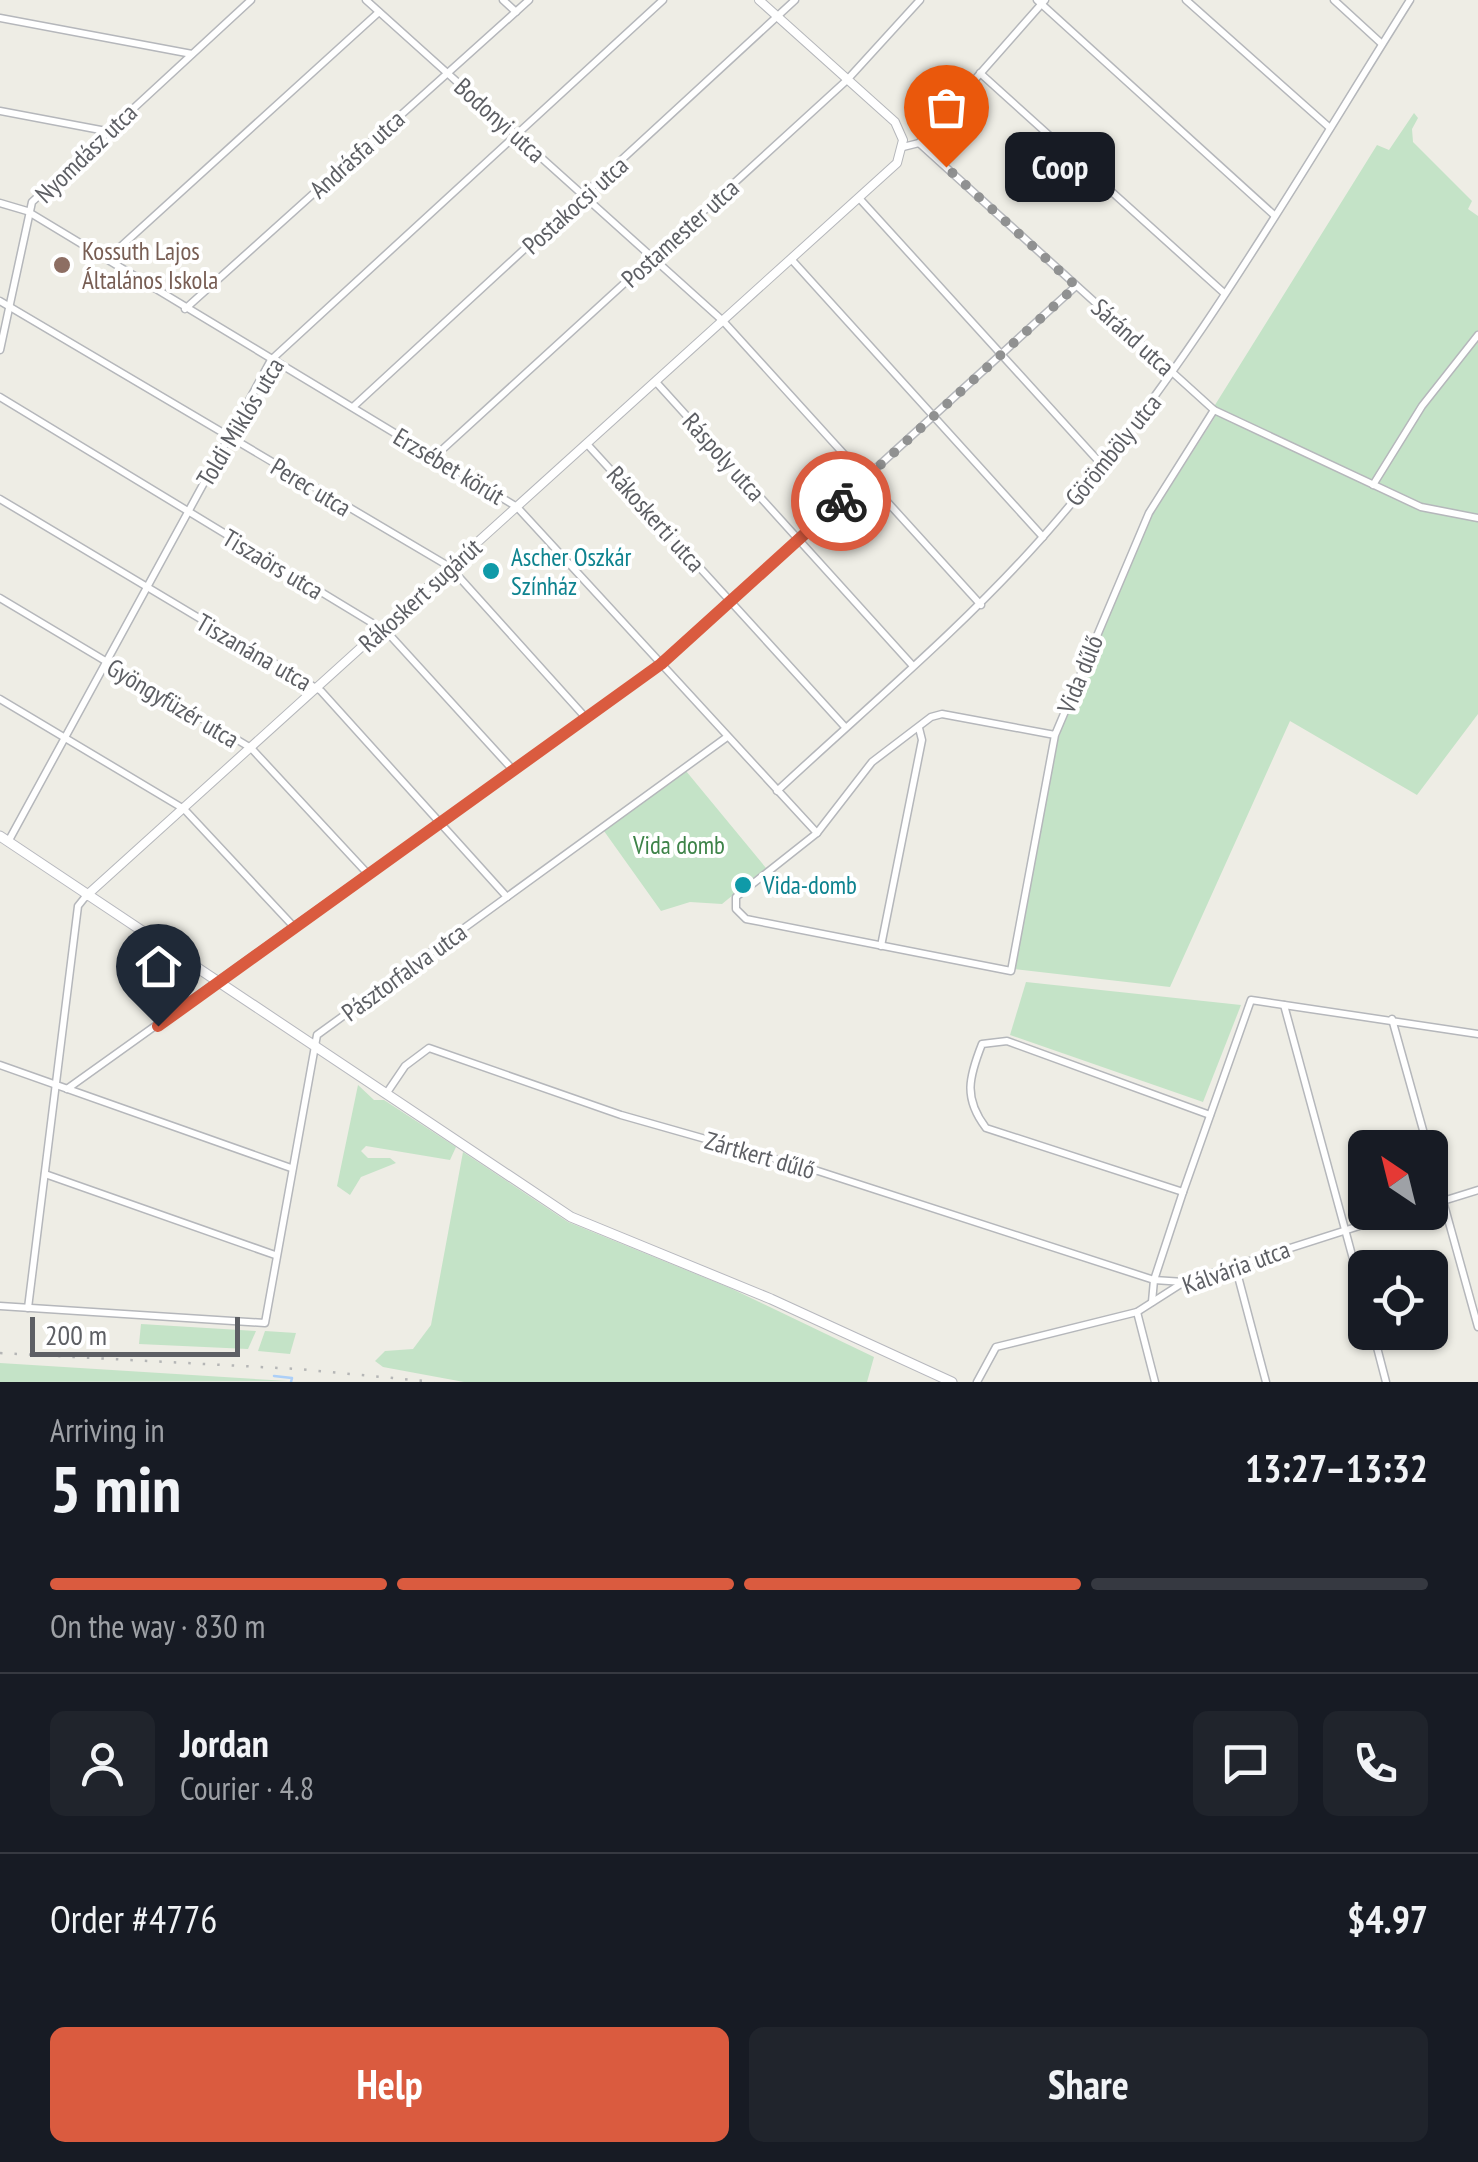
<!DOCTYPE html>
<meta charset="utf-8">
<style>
body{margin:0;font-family:"PT Sans Narrow",sans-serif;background:#20242c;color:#f1f3f6;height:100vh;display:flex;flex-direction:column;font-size:38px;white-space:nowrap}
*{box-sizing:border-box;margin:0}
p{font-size:32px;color:#9ea1a6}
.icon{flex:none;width:55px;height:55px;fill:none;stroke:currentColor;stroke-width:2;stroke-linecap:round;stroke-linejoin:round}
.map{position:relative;height:1382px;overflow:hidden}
.details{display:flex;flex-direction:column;background:#171b24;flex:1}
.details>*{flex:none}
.needle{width:65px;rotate:325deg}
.tools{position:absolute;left:1348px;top:1130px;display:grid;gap:20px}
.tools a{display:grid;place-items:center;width:100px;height:100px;border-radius:15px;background:#171b24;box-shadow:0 2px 8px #0004;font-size:50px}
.scale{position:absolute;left:30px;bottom:25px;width:210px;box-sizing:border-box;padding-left:10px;border:5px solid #5d5f64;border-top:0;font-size:28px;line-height:35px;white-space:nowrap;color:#5d5f64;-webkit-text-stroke:8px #fff;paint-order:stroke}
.pin{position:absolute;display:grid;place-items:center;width:85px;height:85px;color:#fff;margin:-102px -42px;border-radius:50% 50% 50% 0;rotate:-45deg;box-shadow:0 0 10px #0007}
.pin .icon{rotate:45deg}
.courier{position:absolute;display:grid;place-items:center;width:100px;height:100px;margin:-50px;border:8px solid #da5b3f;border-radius:50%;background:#fff;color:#222;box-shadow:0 2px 12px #0007}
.bubble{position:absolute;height:70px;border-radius:15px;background:#171b24;box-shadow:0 2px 8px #0004;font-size:32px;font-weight:600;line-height:70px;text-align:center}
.overview em{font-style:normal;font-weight:600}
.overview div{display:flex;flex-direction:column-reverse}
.overview{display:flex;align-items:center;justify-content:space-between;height:170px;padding:0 50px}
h1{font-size:65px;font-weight:600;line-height:75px}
.bar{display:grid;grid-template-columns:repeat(4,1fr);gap:15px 10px;align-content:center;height:120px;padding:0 50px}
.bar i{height:12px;border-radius:8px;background:#363941}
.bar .selected{background:#da5b3f}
.bar p{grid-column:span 4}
.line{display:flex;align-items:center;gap:25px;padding:0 50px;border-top:2px solid #363941}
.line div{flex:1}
.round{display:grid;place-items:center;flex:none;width:105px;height:105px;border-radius:15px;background:#20242c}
.action{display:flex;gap:20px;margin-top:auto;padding:20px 50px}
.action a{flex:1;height:115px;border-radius:15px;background:#da5b3f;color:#fff;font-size:40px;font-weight:600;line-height:115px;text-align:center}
.action a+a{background:#20242c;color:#f1f3f6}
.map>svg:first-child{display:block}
.green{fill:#c4e3c7}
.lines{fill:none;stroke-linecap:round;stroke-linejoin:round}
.stream{stroke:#accff8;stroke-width:2.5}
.minor-casing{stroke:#b5b7bb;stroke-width:9}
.tertiary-casing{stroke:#b5b7bb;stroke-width:10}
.secondary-casing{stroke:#b7b8be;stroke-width:11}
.minor{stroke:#fff;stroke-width:6}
.tertiary{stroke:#fff;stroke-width:8}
.secondary{stroke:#fff;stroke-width:9}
.rail{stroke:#b5b6b6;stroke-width:2.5;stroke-dasharray:2.5 12;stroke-linecap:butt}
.done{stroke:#909191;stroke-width:10;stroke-dasharray:0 18}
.route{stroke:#da5b3f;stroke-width:12}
.education-dot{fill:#8d6e63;stroke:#fff;stroke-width:4}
.culture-dot{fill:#0f9aa8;stroke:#fff;stroke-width:4}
.labels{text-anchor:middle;stroke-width:8;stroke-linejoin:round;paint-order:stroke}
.street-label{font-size:25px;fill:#5d5f64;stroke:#fff}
.education-label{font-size:25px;fill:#785e54;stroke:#fff;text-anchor:start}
.culture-label{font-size:25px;fill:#0d838f;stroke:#fff;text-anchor:start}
.park-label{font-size:25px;fill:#3d8348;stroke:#fff}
</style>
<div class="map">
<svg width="1478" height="1382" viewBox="0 0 1478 1382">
<rect width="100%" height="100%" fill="#eeede5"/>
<g class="green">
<polygon points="1414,113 1418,118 1412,129 1413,142 1472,201 1468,209 1478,216 1478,714 1417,795 1290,721 1170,987 1014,969 1057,742 1106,610 1153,514 1215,417 1210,413 1377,145 1389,150"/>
<polygon points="686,771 766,868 722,904 690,902 661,911 604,831"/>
<polygon points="1026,982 1241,1005 1203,1102 1010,1035"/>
<polygon points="358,1085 374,1100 384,1100 456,1147 450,1160 366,1146 361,1151 368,1158 390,1158 396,1163 361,1177 350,1195 337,1186"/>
<polygon points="463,1152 568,1222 730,1288 874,1357 867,1382 464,1382 383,1367 375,1361 385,1351 413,1349 431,1325"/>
<polygon points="141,1324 256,1331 248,1349 139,1344"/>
<polygon points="265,1331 296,1333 290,1354 258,1351"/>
<polygon points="0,1363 288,1381 0,1382"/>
</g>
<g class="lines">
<polyline class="stream" points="274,1376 292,1378 291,1382"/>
<g class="minor-casing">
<g id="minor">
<polyline points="366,0 723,321 981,605"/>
<polyline points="503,0 516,12"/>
<polyline points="1037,0 1274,215"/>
<polyline points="1186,0 1330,128"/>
<polyline points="1334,0 1382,44"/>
<polyline points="0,18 192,54"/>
<polyline points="980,73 1224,293"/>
<polyline points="0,111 106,131"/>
<polyline points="919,143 1214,410 1421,507 1478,518"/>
<polyline points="903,147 919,143 1045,0"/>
<polyline points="859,198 1102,465"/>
<polyline points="0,203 27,211 517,507 817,833"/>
<polyline points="107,259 379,12"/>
<polyline points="791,259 1043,537"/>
<polyline points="0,301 450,567 586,718"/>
<polyline points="185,309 529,0"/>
<polyline points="0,350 32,202 251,0"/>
<polyline points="656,382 913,666"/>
<polyline points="0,397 387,632 513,770"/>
<polyline points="353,407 795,0"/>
<polyline points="587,444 845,727"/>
<polyline points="433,458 847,80 920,0"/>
<polyline points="1373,485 1422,406 1478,335"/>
<polyline points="0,499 321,691 507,897"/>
<polyline points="0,598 251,748 367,873"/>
<polyline points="0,699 184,809 295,928"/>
<polyline points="1055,735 942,714 931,717 872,762 817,833 736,897 736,909 746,919 1011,971 1055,735 1149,513 1214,410"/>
<path d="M777 791C866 708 960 630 1041 539 1186 375 1294 184 1410 0"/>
<polyline points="8,842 271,360 663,0"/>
<polyline points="881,946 922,740 919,728"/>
<polyline points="1284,1005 1365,1303"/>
<polyline points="1392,1019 1428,1148"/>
<polyline points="0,1065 291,1168"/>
<polyline points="67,1089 661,664 1076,286"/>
<polyline points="386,1094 405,1066 429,1048 621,1115 818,1171 1154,1280 1184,1282"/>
<polyline points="1430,1154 1478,1327"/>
<polyline points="45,1174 275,1255"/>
<path d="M1183 1192 986 1128C963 1098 969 1077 982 1044L1007 1041 1210 1115"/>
<polyline points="1430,1205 1478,1190"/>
<polyline points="1235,1265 1266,1382"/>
<polyline points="1152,1302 1154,1280 1183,1192 1251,1000 1478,1034"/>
<polyline points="0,1306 265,1323 317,1035 727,737"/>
<polyline points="28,1308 78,906 86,896"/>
<polyline points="1137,1312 1155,1382"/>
<polyline points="1373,1332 1386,1382"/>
<polyline points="977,1382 996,1347 1137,1312 1184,1282 1403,1212"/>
</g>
</g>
<g class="tertiary-casing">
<polyline id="tertiary" points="86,896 897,163 903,140 895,122 759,0"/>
</g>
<g class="secondary-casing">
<polyline id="secondary" points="0,836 571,1217 771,1299 952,1382"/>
</g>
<use href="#minor" class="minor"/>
<use href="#tertiary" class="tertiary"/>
<use href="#secondary" class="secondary"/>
<polyline class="rail" points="0,1353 298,1369 434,1382"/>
</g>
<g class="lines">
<polyline class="done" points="841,501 1076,286 946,167"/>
<polyline class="route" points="158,1026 661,664 841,501"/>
</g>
<circle class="education-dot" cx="62" cy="265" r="10"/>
<g class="culture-dot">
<circle cx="491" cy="571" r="10"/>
<circle cx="743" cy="885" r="10"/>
</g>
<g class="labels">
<g class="street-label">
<text transform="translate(500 120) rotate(42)" y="9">Bodonyi utca</text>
<text transform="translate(86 153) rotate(-44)" y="9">Nyomdász utca</text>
<text transform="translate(357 154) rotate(-42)" y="9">Andrásfa utca</text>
<text transform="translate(575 205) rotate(-42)" y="9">Postakocsi utca</text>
<text transform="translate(680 233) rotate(-42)" y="9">Postamester utca</text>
<text transform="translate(1133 337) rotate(42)" y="9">Sáránd utca</text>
<text transform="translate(240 422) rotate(-59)" y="9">Toldi Miklós utca</text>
<text transform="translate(1113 450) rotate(-51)" y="9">Görömböly utca</text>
<text transform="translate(724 457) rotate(48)" y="9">Ráspoly utca</text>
<text transform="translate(449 466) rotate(31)" y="9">Erzsébet körút</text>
<text transform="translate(311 487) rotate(31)" y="9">Perec utca</text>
<text transform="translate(656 519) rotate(48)" y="9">Rákoskerti utca</text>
<text transform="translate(273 564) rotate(31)" y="9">Tiszaörs utca</text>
<text transform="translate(420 595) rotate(-42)" y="9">Rákoskert sugárút</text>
<text transform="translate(254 652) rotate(30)" y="9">Tiszanána utca</text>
<text transform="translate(1080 674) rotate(-68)" y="9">Vida dűlő</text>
<text transform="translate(173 703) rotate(31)" y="9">Gyöngyfüzér utca</text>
<text transform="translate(404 972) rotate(-36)" y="9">Pásztorfalva utca</text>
<text transform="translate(760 1155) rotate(16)" y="9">Zártkert dűlő</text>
<text transform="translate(1236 1267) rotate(-20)" y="9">Kálvária utca</text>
</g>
<g class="education-label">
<text x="82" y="260">Kossuth Lajos<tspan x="82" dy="29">Általános Iskola</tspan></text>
</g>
<g class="culture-label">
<text x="511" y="566">Ascher Oszkár<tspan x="511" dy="29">Színház</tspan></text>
<text x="763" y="894">Vida-domb</text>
</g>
<g class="park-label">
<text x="679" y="854">Vida domb</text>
</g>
</g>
</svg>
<div class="tools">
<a><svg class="needle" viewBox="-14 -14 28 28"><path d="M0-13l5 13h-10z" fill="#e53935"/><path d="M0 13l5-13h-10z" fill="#9ea1a6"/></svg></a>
<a><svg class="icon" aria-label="locate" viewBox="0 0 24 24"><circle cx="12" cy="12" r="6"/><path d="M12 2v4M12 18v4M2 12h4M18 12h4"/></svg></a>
</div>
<div class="scale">200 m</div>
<div class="pin" style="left:946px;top:167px;background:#ea580c"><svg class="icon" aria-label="bag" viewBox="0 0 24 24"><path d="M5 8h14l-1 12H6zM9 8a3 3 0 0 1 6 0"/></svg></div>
<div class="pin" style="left:158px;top:1026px;background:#1f2937"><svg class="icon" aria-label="home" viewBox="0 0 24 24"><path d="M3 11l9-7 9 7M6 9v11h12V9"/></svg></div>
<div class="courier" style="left:841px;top:501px"><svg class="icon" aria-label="bike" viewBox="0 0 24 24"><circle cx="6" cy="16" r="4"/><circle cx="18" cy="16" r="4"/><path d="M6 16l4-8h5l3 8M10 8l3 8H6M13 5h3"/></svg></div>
<div class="bubble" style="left:1005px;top:132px;width:110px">Coop</div>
</div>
<section class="details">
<div class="overview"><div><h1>5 min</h1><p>Arriving in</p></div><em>13:27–13:32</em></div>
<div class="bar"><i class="selected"></i><i class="selected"></i><i class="selected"></i><i></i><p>On the way · 830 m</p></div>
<div class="line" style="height:180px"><a class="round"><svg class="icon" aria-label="person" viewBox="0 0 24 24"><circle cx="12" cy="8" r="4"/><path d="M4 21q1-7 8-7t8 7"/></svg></a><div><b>Jordan</b><p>Courier · 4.8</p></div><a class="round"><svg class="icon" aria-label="chat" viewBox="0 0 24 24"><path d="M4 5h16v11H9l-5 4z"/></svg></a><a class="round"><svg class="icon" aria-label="phone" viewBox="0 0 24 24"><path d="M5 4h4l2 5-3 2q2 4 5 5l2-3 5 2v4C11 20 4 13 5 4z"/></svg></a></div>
<div class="line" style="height:130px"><div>Order #4776</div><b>$4.97</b></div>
<div class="action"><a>Help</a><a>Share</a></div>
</section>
